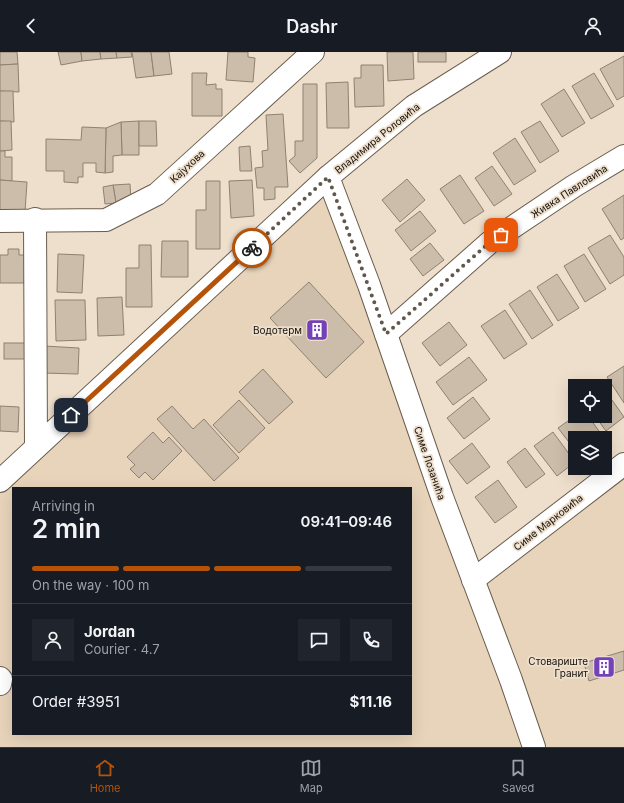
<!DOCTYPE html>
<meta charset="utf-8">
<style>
body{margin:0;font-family:Inter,sans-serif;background:#20242c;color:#f1f3f6;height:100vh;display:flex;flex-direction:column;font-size:15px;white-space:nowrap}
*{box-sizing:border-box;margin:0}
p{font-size:13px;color:#9ea1a6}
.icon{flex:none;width:22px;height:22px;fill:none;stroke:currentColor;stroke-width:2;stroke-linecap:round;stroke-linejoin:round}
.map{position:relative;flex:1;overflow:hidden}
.panel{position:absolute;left:12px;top:435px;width:400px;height:248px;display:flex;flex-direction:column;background:#171b24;border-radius:0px;box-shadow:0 4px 16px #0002}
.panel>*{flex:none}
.controls{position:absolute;left:568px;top:327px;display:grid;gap:8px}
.controls a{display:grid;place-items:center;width:44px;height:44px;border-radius:0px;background:#171b24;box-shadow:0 4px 16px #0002;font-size:20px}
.pin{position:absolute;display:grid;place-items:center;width:34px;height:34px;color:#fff;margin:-17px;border-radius:8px;box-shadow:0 2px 6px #0006}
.courier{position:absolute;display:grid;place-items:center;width:40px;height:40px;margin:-20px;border:3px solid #b45309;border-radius:50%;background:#fff;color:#222;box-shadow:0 1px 5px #0007}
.overview em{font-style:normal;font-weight:600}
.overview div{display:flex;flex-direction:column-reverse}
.overview{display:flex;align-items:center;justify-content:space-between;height:68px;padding:0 20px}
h1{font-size:26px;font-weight:600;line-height:30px}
.bar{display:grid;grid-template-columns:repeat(4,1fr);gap:6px 4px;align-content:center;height:48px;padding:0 20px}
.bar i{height:5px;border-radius:3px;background:#363941}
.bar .active{background:#b45309}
.bar p{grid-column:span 4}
.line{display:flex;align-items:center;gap:10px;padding:0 20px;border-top:1px solid #363941}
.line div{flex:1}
.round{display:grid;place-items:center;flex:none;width:42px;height:42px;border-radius:0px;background:#20242c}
header{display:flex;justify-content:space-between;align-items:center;height:52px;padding:0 20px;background:#171b24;font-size:18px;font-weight:600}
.tab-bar{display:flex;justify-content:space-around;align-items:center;height:56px;border-top:1px solid #363941;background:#171b24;font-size:11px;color:#9ea1a6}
.tab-bar a{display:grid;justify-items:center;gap:2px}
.tab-bar .active{color:#b45309}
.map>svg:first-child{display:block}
.built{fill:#e8d4bb;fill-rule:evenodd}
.building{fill:#cbbdaa;stroke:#8f8170}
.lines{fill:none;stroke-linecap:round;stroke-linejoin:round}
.minor-casing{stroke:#6a5d4d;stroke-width:24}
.minor{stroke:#fff;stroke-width:22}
.done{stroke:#60584d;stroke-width:4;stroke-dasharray:0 7.2}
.route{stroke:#b45309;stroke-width:5}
.labels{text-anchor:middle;stroke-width:3.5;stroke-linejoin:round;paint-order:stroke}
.street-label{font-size:10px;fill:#140f09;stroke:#eedfcc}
.poi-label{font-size:10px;fill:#140f09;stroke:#eedfcc;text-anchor:end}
</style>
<header><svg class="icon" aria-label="back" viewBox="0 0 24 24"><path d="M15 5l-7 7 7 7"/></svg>Dashr<svg class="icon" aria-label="person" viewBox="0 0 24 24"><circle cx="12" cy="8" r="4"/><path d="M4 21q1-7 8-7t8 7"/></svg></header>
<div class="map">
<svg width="624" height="695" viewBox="0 0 624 695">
<rect width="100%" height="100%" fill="#eedfcc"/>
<path class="built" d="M328 125 472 528 624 412V695H0V429ZM13 436H411V682H13Z"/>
<g class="building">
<polygon points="0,0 17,0 18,12 0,13"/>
<polygon points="58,0 81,0 82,9 61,13"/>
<polygon points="81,0 100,0 101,7 82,9"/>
<polygon points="100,0 116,0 117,6 101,7"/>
<polygon points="116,0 131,0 132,5 117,6"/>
<polygon points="132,0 151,0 154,24 136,26"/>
<polygon points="151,0 169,0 172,22 154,24"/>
<polygon points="228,0 248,0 248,5 255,6 253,30 226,28"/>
<polygon points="387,0 413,0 414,27 388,29"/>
<rect x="418" y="0" width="28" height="10"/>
<polygon points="624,4 624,44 617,48 600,17"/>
<polygon points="18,12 19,40 0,39 0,13"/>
<polygon points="361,13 383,13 384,54 355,55 354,26 361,26"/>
<polygon points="192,21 207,21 206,33 216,32 216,37 222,37 222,64 192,64"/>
<polygon points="594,21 614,54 591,67 572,34"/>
<polygon points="348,30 349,76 327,76 326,31"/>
<polygon points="303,32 317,32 317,106 300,121 289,109 295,104 295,89 303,89"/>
<polygon points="564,37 585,71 562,85 541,52"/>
<polygon points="0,39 13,39 14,70 0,69"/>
<polygon points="283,62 288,135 275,135 275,147 264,148 264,136 257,136 255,116 263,115 262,99 268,98 266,63"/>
<polygon points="0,69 11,69 12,98 0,99"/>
<polygon points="139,69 139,103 122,103 121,70"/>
<polygon points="139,69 156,69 157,94 139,94"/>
<polygon points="540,69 559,99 540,111 521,80"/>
<polygon points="121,70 122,103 113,104 113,120 105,121 106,76"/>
<polygon points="82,75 106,76 105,121 96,120 96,111 83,111 83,125 78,125 78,131 64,130 64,119 46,119 46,87 81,88"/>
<polygon points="515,86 536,119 514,133 493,101"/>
<polygon points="250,94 252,119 240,119 239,95"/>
<polygon points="0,99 5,99 5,105 12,105 12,129 0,128"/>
<polygon points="492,114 512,142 494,154 475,126"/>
<polygon points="460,123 484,159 464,172 440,137"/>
<polygon points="407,127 425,148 400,170 382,148"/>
<polygon points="0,128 27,130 25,160 0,158"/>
<polygon points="252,128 254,164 231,166 229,129"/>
<polygon points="206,129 220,129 220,197 196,197 196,158 206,158"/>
<polygon points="130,132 131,148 116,151 113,133"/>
<polygon points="113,133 116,151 105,152 103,135"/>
<polygon points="624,143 624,186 621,188 602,157"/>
<polygon points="420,159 436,179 411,199 395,178"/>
<polygon points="610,183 624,205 624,223 610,232 588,196"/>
<polygon points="162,189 188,189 188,225 161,225"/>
<polygon points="430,191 444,208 423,224 410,207"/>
<polygon points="139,193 151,193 152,255 126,255 126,216 139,216"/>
<polygon points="8,197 19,197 19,203 27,203 27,231 0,231 0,203 8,203"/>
<polygon points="58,202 84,203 82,241 57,240"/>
<polygon points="584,202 606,237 585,250 564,214"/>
<polygon points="557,222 579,256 558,269 537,235"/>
<polygon points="309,230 364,290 326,326 270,266"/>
<polygon points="530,238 553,273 532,287 509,252"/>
<polygon points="122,245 124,283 98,284 97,246"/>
<polygon points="55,248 85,248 86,288 56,289"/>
<polygon points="505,258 527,292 504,307 481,274"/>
<polygon points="449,270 467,293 440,314 422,291"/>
<rect x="4" y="291" width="24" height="16"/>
<polygon points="44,294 79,296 78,322 43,321"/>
<polygon points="469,305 487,328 453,353 436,330"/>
<polygon points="624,314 624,351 607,325"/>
<polygon points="263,317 293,350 269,372 239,340"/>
<polygon points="607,341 624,365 606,379 595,364 605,364 605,343"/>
<polygon points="473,345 490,367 464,387 447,366"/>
<polygon points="239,348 265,376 239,401 213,373"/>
<polygon points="0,354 19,355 18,380 0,379"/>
<polygon points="172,354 193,377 204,367 239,406 214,429 157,367"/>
<polygon points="575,364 588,364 604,386 575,386 575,398 558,376"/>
<polygon points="153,380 163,391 169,385 182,399 153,428 145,420 139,426 130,417 135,413 127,405"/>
<polygon points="553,380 575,410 557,424 534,394"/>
<polygon points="472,391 490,415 467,432 449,409"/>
<polygon points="525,396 545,422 526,436 507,410"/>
<polygon points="498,428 517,455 495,471 475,445"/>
<polygon points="624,599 624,618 589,629 584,611"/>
</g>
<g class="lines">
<g class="minor-casing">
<g id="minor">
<polyline points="328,125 369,233 442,445 511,628 534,695"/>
<polyline points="35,167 36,395"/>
<polyline points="0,169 106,168 157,142 313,0"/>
<polyline points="386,282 489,191 574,134 624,104"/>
<polyline points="0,429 328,125 414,54 500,0"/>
<polyline points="473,528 624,412"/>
<polyline points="0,626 1,627 0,632"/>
</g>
</g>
<use href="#minor" class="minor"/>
</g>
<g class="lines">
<polyline class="done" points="252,196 328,125 386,282 489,191 501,183"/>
<polyline class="route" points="71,363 252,196"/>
</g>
<defs>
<g id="building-square" transform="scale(1.15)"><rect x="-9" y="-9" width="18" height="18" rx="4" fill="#7541b8" stroke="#eedfcc"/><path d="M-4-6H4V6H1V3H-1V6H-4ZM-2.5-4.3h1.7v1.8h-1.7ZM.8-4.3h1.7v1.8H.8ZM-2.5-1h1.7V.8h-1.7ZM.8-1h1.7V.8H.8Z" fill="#fff"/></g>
</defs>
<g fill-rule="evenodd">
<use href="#building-square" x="317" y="278"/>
<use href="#building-square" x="604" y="615"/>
</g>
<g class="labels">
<g class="street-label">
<text transform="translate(377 86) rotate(-39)" y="4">Владимира Роловића</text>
<text transform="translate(187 114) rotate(-43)" y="4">Кајухова</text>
<text transform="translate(569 139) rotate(-33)" y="4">Живка Павловића</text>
<text transform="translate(430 411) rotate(71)" y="4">Симе Лозанића</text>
<text transform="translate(548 470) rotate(-38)" y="4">Симе Марковића</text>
</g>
<g class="poi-label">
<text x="302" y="282">Водотерм</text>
<text x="588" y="613">Стовариште<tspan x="588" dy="12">Гранит</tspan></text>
</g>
</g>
</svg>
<div class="controls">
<a><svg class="icon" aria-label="locate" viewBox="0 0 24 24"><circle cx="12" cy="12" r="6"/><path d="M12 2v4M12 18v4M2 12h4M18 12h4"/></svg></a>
<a><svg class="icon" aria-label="layers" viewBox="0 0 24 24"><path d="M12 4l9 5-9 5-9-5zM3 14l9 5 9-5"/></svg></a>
</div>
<div class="pin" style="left:501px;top:183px;background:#ea580c"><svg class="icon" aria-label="bag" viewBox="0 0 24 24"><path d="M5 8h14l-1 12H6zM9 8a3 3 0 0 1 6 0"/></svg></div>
<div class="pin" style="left:71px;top:363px;background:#1f2937"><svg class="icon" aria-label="home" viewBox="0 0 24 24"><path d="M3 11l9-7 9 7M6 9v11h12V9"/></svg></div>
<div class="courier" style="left:252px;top:196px"><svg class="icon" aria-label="bike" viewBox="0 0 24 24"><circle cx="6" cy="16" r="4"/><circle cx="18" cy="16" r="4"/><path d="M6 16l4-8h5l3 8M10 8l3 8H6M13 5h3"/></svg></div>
<section class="panel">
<div class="overview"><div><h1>2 min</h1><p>Arriving in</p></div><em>09:41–09:46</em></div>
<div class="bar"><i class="active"></i><i class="active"></i><i class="active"></i><i></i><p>On the way · 100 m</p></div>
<div class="line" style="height:72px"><a class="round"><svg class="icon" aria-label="person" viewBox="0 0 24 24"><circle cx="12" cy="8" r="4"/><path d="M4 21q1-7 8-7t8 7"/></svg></a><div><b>Jordan</b><p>Courier · 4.7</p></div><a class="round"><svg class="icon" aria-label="chat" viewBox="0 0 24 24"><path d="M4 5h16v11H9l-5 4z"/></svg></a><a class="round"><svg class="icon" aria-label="phone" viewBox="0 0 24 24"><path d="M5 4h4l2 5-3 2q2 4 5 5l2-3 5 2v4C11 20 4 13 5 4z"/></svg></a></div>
<div class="line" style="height:52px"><div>Order #3951</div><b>$11.16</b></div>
</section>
</div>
<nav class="tab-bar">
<a class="active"><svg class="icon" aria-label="home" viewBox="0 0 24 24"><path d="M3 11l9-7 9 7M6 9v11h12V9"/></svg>Home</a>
<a><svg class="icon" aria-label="map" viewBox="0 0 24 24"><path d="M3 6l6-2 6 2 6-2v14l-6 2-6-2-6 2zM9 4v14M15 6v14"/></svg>Map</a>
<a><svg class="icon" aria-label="saved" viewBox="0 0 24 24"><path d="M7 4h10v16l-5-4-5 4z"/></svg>Saved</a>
</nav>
